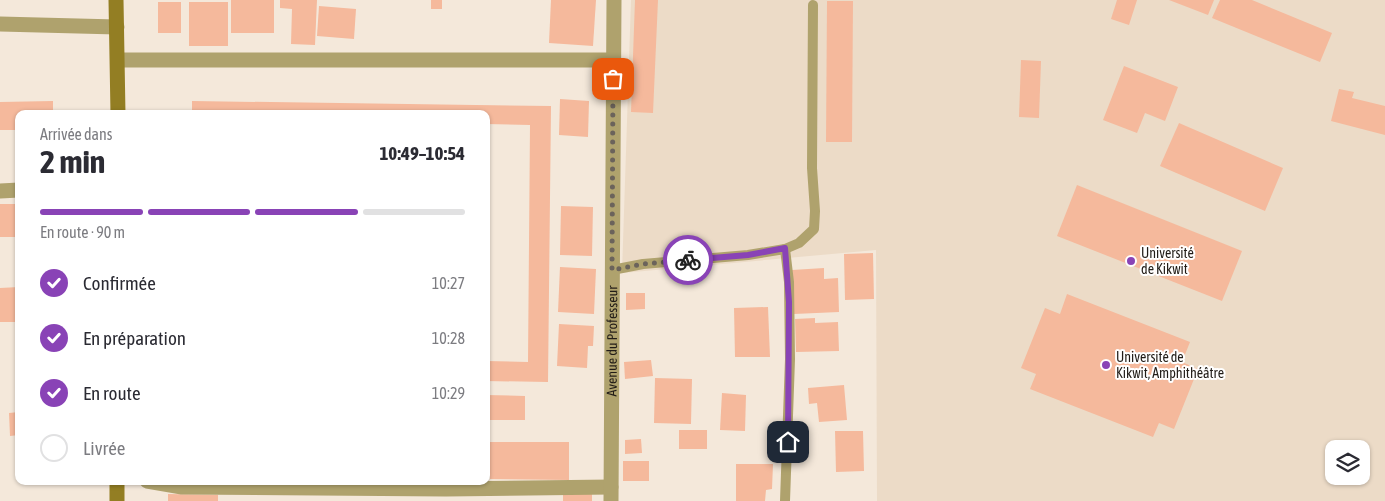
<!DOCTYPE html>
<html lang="fr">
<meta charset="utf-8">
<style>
body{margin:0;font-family:"Asap Condensed",sans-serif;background:#f7f7f7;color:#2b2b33;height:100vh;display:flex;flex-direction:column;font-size:19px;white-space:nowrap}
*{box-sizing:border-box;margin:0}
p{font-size:16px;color:#7c7c81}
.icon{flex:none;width:28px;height:28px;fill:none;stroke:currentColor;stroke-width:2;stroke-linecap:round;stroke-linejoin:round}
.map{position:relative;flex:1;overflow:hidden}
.drawer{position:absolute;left:15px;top:110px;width:475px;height:375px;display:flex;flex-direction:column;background:#fff;border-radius:10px;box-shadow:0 1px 4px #0004}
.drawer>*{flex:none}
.tools{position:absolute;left:1325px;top:440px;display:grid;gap:10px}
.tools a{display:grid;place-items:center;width:45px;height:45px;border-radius:10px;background:#fff;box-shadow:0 1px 4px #0004;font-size:25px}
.pin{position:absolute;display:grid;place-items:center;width:42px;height:42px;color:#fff;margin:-21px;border-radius:10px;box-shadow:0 2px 8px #0006}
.courier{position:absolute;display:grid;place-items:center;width:50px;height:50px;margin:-25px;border:4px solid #8943b6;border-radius:50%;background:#fff;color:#222;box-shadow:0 1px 6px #0007}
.head em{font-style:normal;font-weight:700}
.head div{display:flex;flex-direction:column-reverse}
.head{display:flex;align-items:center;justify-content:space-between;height:85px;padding:0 25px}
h1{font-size:32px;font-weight:700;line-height:38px}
.bar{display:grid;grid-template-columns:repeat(4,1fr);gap:8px 5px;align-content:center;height:60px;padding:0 25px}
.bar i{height:6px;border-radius:4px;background:#e1e1e2}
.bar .selected{background:#8943b6}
.bar p{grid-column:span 4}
ol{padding:0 25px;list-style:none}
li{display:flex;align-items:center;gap:15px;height:55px}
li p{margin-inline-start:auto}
li .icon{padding:5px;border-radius:50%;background:#8943b6;color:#fff;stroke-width:4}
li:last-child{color:#7c7c81}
li i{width:28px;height:28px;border:2px solid #e1e1e2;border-radius:50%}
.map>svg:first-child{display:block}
.built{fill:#ecdbc7;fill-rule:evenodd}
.building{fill:#f5b99c}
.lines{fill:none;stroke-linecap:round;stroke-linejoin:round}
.lane{stroke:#afa26d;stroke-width:10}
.street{stroke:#afa26d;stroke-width:15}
.secondary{stroke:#937e23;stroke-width:15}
.done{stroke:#6b635b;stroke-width:5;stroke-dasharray:0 9}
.route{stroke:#8943b6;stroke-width:6}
.poi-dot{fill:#8943b6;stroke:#fff;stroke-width:2}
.labels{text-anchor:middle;stroke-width:4;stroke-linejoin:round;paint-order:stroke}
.poi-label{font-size:14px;fill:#211c17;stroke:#fff;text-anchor:start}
.street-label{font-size:14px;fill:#211c17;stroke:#fff}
</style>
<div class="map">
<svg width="1385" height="501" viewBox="0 0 1385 501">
<rect width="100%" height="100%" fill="#f4e8da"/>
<path class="built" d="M631 0H1385V501H877L876 250 622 273ZM1334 449H1361V476H1334Z"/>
<g class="building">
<rect x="231" y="0" width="43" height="33"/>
<polygon points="280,0 317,0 315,45 291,44 292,9 280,8"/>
<rect x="431" y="0" width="11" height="9"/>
<polygon points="551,0 596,0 593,46 549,43"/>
<polygon points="635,0 658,0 653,113 631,112"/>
<polygon points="1117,0 1137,0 1129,25 1111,19"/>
<polygon points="1169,0 1214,0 1208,15"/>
<polygon points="1220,0 1252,0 1332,33 1320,62 1212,18"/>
<polygon points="827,1 853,1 852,142 826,142"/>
<rect x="158" y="2" width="23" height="31"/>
<rect x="189" y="2" width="39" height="44"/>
<polygon points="319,6 356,9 354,39 317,36"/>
<polygon points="1021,60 1041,61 1039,118 1019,117"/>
<polygon points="1124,66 1178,87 1165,121 1145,113 1137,133 1103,120"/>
<polygon points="1339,89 1354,92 1352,98 1385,106 1385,135 1331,121"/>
<polygon points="560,99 589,101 588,137 559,135"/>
<polygon points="53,101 53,114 19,114 19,130 0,130 0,102"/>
<polygon points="192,101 551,106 548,382 486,381 486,361 528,362 530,125 486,124 486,114 192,114"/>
<polygon points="1179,123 1283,168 1265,211 1160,166"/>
<polygon points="1077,185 1242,251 1222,301 1057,236"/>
<rect x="0" y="204" width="19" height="33"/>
<polygon points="561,206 593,207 592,256 560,255"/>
<polygon points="873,253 874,299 845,300 844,254"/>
<polygon points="560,267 596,269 594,314 558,312"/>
<polygon points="824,268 824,279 838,278 839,312 794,314 792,270"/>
<polygon points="19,287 19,322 0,322 0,288"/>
<polygon points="626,293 645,293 645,309 626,310"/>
<polygon points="1067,294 1190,342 1182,362 1198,369 1174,429 1159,423 1153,437 1030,389 1036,374 1021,368 1045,308 1060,314"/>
<polygon points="768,307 770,357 735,357 734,308"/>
<polygon points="815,318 815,323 838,322 839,351 796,352 795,319"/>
<polygon points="559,324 594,326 593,346 588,346 587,368 557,366"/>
<polygon points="651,360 653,376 625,379 624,362"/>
<polygon points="655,378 692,379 691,424 654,423"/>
<polygon points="844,385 847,420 819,422 817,403 809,404 808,388"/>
<polygon points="722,393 746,395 745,431 720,430"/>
<polygon points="486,395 525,396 525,420 486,420"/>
<polygon points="19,412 19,435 10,436 9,413"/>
<rect x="679" y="430" width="28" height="19"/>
<polygon points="835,431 863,431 864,471 836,472"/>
<polygon points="641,439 642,453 625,454 625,440"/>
<polygon points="490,442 569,442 569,480 490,479"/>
<rect x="623" y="461" width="26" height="20"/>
<polygon points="736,464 773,464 772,489 766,490 765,501 736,501"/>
<polygon points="563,493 592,494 592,501 563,501"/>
<polygon points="168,494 218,495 218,501 168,501"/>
</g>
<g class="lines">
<g class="lane">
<polyline points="612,270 643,264 748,255 785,249 799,243 814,229 815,211 812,168 813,5"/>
<polyline points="785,501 790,359 789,282 785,249"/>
</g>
<g class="street">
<polyline points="0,24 117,27"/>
<polyline points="118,60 613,60"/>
<polyline points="0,191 19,190"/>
<polyline points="147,481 182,487 446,489 611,487"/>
<path id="s1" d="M611 501 614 0"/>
</g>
<g class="secondary">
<polyline points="116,0 118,114"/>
<polyline points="117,501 117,481"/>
</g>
</g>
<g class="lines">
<polyline class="done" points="613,79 612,270 643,264 688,260"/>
<polyline class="route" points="688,260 748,255 785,248 789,302 788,442"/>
</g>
<g class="poi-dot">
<circle cx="1131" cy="261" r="5"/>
<circle cx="1106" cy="365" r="5"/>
</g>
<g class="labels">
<g class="poi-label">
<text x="1141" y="258">Université<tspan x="1141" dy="16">de Kikwit</tspan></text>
<text x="1116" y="362">Université de<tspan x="1116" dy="16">Kikwit, Amphithéâtre</tspan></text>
</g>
<g class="street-label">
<text dy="5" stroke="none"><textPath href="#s1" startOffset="160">Avenue du Professeur</textPath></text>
</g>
</g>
</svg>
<div class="tools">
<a><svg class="icon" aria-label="layers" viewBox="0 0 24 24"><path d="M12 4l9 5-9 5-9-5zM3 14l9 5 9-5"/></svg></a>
</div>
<div class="pin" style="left:613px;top:79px;background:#ea580c"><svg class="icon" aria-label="bag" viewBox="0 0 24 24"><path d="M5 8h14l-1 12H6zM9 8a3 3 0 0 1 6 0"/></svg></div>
<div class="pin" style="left:788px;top:442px;background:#1f2937"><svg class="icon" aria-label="home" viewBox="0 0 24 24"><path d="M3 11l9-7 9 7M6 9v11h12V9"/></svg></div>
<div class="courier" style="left:688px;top:260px"><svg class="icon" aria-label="bike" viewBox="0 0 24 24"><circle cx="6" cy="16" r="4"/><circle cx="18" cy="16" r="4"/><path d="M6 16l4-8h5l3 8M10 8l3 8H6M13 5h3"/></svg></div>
<section class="drawer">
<div class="head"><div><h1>2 min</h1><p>Arrivée dans</p></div><em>10:49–10:54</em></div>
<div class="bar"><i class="selected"></i><i class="selected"></i><i class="selected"></i><i></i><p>En route · 90 m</p></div>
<ol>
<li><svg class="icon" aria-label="check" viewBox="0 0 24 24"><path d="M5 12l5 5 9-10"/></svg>Confirmée<p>10:27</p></li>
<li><svg class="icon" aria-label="check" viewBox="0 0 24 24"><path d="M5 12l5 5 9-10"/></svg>En préparation<p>10:28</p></li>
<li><svg class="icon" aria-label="check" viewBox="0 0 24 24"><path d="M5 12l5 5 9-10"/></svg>En route<p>10:29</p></li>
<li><i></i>Livrée</li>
</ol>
</section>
</div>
